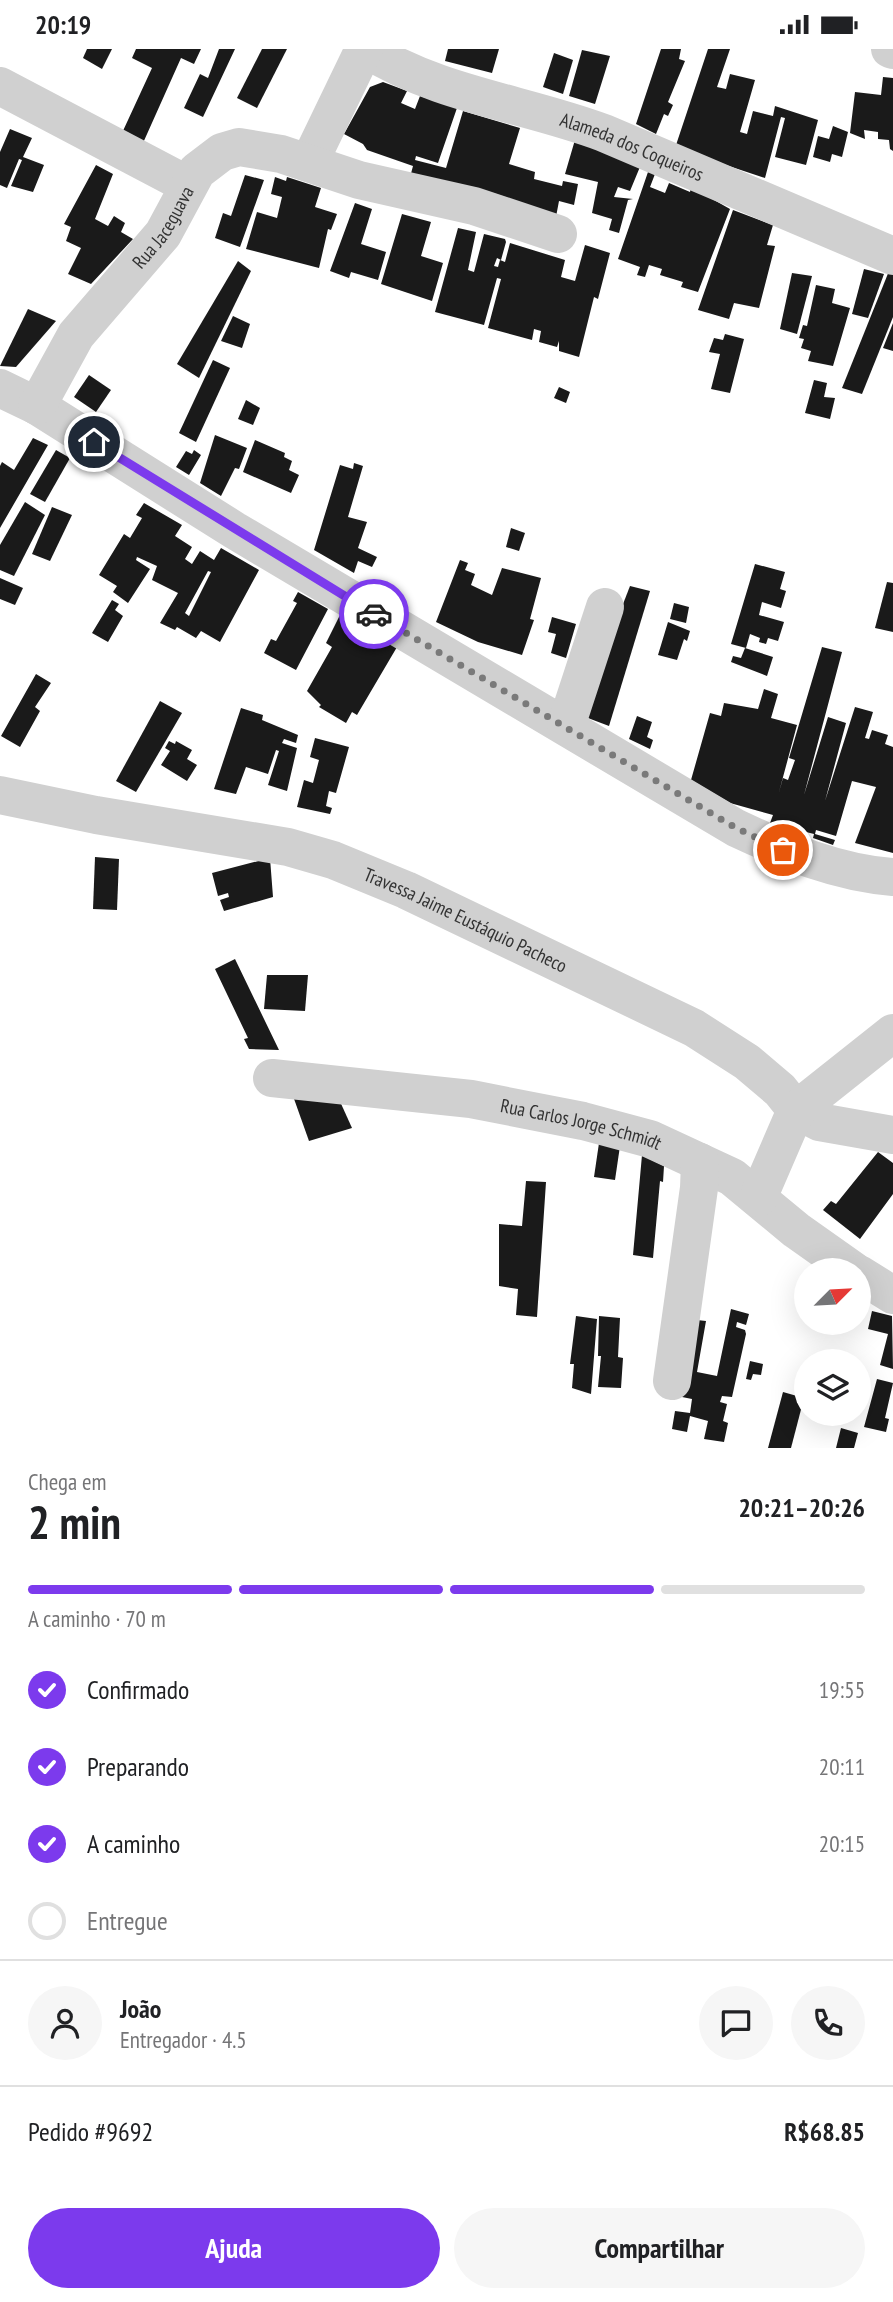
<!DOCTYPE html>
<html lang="pt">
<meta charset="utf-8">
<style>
body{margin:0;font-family:"PT Sans Narrow",sans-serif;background:#f6f6f6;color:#202124;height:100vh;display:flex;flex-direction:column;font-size:26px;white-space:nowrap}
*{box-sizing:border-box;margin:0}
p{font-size:23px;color:#757577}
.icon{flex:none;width:38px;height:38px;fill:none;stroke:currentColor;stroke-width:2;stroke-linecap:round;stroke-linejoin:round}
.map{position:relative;height:1399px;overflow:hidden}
.drawer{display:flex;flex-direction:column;background:#fff;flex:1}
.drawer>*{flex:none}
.needle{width:46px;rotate:66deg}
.controls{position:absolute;left:794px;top:1209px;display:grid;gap:14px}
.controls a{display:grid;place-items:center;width:77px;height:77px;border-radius:50%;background:#fff;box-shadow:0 7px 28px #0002;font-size:35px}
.pin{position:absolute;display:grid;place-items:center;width:60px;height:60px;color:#fff;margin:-30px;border:4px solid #fff;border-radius:50%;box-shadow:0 2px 7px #0007}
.courier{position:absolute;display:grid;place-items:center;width:70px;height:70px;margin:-35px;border:5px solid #7c3aed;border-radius:50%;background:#fff;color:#222;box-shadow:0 2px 9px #0007}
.summary em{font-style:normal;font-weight:700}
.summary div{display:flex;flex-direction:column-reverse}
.summary{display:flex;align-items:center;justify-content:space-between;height:119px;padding:0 28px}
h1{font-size:46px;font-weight:700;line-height:52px}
.bar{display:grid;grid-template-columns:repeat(4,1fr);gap:10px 7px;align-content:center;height:84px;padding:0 28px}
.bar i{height:9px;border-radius:5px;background:#e0e0e0}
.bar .active{background:#7c3aed}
.bar p{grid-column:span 4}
.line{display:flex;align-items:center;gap:18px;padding:0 28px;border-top:2px solid #e0e0e0}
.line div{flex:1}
.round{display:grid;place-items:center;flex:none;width:74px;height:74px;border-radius:37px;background:#f6f6f6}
ol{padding:0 28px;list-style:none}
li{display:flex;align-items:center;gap:21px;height:77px}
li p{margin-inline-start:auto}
li .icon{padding:7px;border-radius:50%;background:#7c3aed;color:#fff;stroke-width:4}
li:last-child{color:#757577}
li i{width:38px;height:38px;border:4px solid #e0e0e0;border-radius:50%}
.primary-button{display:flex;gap:14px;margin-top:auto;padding:14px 28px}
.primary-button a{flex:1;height:80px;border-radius:42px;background:#7c3aed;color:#fff;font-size:28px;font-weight:700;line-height:80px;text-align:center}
.primary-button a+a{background:#f6f6f6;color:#202124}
.status{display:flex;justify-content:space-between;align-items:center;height:49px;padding:0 35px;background:#fff;direction:ltr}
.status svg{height:19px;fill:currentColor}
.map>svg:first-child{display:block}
.building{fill:#1a1a1a;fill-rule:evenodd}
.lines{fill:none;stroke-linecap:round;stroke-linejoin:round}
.minor{stroke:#d0d0d0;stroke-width:38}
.done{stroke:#7a7a7a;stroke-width:7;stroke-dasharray:0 12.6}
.route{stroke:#7c3aed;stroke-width:9}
.labels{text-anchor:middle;stroke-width:7;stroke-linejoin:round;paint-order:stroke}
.street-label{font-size:19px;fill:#333;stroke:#fff}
</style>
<div class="status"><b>20:19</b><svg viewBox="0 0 49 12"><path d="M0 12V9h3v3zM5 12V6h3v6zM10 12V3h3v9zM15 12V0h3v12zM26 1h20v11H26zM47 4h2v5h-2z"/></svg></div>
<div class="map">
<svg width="893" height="1399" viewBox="0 0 893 1399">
<rect width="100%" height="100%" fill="#fff"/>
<g class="building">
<polygon points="87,0 112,0 102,20 83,9"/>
<polygon points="136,0 201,0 194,15 181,9 143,94 122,84 152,19 132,9"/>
<polygon points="219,0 235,0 203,68 184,59 200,25 208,29"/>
<polygon points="262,0 287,0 257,59 237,49"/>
<polygon points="448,0 499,0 492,24 445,12"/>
<polygon points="661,0 681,0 679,10 685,12 668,53 673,56 668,67 664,65 656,85 636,75"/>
<polygon points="708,0 730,0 717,38 726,40 730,25 755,31 740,83 747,85 753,62 773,67 775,57 818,71 806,116 775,108 785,69 781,68 765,129 675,99"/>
<polygon points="582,1 610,7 595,55 569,47"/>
<polygon points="554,4 573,11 563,45 543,38"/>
<polygon points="883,28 893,29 893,102 890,100 889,91 878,90 878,83 864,81 865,90 850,84 855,43 881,46"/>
<polygon points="383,33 407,42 401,54 415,60 420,47 457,59 438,114 416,107 415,111 446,119 463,62 520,79 509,115 535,123 534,130 562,137 563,132 578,135 574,156 559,152 555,173 409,132 413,117 367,101 363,95 344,85 370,38"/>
<polygon points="833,77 848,83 842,108 832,105 830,113 813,108 818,87 829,90"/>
<polygon points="10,80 32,89 23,108 44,116 33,143 11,137 22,111 19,110 7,139 0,136 0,103"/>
<polygon points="577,84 642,113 630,142 618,138 614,148 633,150 628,151 619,184 609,181 612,170 592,164 598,133 565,125"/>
<polygon points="96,116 113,125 95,170 108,177 114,167 125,174 121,183 133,190 91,235 68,225 81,199 66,192 71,178 64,175"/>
<polygon points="648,123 655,125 650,138 665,144 669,134 690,143 691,138 730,160 698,243 681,238 683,233 660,226 662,220 649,216 645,228 637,226 640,218 618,210"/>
<polygon points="245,126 264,131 240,198 215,189 223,164 231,167"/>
<polygon points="275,128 286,132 287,128 321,139 315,158 337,165 331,181 328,180 319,219 246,200 257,163 277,169 282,148 271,145"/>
<polygon points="355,154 372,160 361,195 386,203 378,231 351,223 349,229 330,222"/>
<polygon points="733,161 773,176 767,196 775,197 759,259 734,254 729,270 698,261"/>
<polygon points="402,165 431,173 421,207 443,214 432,252 381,235"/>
<polygon points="458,179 476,183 468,221 474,223 484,185 505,190 506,193 501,211 497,209 494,217 498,218 500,211 505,213 510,194 565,211 561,228 575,232 585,196 610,204 598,250 594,248 579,308 559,302 559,292 557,298 539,293 541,282 534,280 532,291 488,279 501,230 497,229 484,276 435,263"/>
<polygon points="238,212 251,222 199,329 177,315"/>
<polygon points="864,220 884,225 868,269 852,265"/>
<polygon points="889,222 893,224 893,268 862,345 842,339"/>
<polygon points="792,224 812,227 797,285 780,280"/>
<polygon points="816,236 835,240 832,254 850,259 833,317 808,312 811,302 801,299 804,290 799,289 803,276 807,277"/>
<polygon points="28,260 56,272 16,318 0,317"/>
<polygon points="233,267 250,275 242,299 221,292"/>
<polygon points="893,274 893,302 883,299"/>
<polygon points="725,285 744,290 730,344 711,340 720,305 709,303 714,289 723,291"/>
<polygon points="213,311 230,319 196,393 179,384"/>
<polygon points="89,326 111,341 96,363 74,348"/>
<polygon points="814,331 827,334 824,348 835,349 830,370 805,364"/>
<polygon points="559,338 570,343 566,354 554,349"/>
<polygon points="246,351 260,359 253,376 238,370"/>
<polygon points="215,386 247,399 239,420 235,419 221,447 200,434"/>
<polygon points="33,389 48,396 0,479 0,417 2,413 14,421"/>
<polygon points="255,391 285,404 284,408 292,412 289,421 299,426 291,444 243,423"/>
<polygon points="56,401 70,409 45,453 30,445"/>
<polygon points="194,401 201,406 189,426 176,418 186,402 192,405"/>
<polygon points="354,414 363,417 348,468 367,473 358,499 377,508 372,518 358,512 354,524 314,501 340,416 353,420"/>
<polygon points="25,453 45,466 14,527 0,521 0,496"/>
<path d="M144 454 182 476 175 487 192 498 185 510 192 515 200 502 214 511 221 499 259 521 220 593 201 582 196 589 177 578 175 581 160 574 178 544 152 531 157 517 137 508 136 511 150 520 128 554 113 543 117 537 99 526 124 485 130 489 142 469 136 466ZM208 522 211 523 189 567 185 564Z"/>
<polygon points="52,458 72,466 50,512 32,505"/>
<polygon points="511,479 525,484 519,502 506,498"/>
<polygon points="460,511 468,514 465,521 475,525 471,536 492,546 502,519 541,529 530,570 534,571 522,606 478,593 436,573"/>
<polygon points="755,515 785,523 780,540 786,542 781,559 762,553 759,566 784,573 778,592 768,589 766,595 759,593 760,589 750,585 746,599 731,595"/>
<polygon points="0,529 23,539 15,556 0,550"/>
<polygon points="887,533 893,534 893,583 875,579"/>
<polygon points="630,537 650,542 609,677 580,666"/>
<polygon points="298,543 328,560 296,621 264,604 271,590 276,592 297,554 293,552"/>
<polygon points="112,551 119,555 115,561 123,567 108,593 92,584"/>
<polygon points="674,554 689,558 686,574 670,570"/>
<polygon points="340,566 397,598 357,666 352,663 346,674 319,658 321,656 307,642 332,598 326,594"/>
<polygon points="552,568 576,575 566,609 551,604 556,585 548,583"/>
<polygon points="668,573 690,582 687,592 684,590 677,611 658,606"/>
<polygon points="822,598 842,603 804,746 828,668 846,674 825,752 855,658 873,663 865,689 869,690 872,681 888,686 885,695 893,698 893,804 855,794 876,738 852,732 836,787 816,781 815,785 835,791 833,796 813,789 814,785 770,774 773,766 730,754 691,731 710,664 721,667 724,654 758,660 764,640 778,645 771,669 797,676 779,743 783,729 788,731 795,711 789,709"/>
<polygon points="745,599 773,608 767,627 731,613 733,607 741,609"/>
<polygon points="36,625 51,634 35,658 40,662 20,698 1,687"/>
<polygon points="160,652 182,664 136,743 116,732"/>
<polygon points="241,659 263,666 262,671 298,686 296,694 284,690 282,694 297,699 287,742 268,736 279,702 276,701 268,725 246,718 236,745 214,740"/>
<polygon points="637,667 652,673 647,688 653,691 650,700 629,690"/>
<polygon points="315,689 349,698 336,744 329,742 326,757 332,759 330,765 297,758 304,731 313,734 319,711 310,708"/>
<polygon points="169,692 175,695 176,692 192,701 187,710 197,716 187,732 161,716 170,702 165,699"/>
<polygon points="95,808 119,810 117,861 93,860"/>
<polygon points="270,809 273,848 224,862 220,851 229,848 228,844 218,847 212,824"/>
<polygon points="235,910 279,1001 249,1000 244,990 248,989 215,920"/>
<polygon points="267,926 308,926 305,962 264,960"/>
<polygon points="293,1047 338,1048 352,1079 309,1092"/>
<polygon points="599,1094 620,1097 615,1131 594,1128"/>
<polygon points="878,1103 893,1114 893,1145 860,1190 823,1161 831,1152 836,1155"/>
<polygon points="642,1106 664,1117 663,1133 660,1132 653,1209 633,1206"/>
<polygon points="526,1132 546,1133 537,1268 516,1266 518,1240 499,1237 499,1175 522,1177"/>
<polygon points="731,1260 749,1265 746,1276 737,1273 736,1278 745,1281 746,1285 732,1348 722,1347 720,1353 727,1355 723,1372 728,1374 724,1393 704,1390 708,1372 690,1367 687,1383 672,1380 675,1362 690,1364 692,1350 677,1347 688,1270 706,1272 697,1323 717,1327"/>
<polygon points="872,1262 892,1267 893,1320 880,1316 888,1285 868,1280"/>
<polygon points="576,1267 597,1270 591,1345 572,1339 574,1315 570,1315"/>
<polygon points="599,1267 620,1269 618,1308 623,1309 621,1339 598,1338 601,1307 598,1307"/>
<polygon points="750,1312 763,1315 761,1326 753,1325 751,1331 746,1330"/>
<polygon points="877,1330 893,1334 885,1369 889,1370 886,1383 864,1378"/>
<polygon points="783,1343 804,1349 791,1399 768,1399"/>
<polygon points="841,1379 858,1384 854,1399 836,1399"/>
</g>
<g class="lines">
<g class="minor">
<path id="s1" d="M366 0C439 46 524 54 604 84L893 207"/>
<polyline points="890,0 893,1"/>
<polyline points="0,37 188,136"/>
<polyline points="309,114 364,0"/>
<path d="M0 339 37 357 234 481 736 779C785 802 838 824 893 828"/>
<path id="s2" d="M37 357 76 286 163 185 197 122 222 103 239 98 281 105 359 131 474 157 558 185"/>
<polyline points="566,677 605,558"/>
<path id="s3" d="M0 746 96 766 288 798 333 811 406 841 694 979 747 1013 780 1041 796 1061 819 1073 893 1086"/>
<path id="s4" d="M272 1029 471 1050 583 1072 650 1090 732 1128 796 1181 854 1222"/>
<polyline points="758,1149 796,1061 893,984"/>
<polyline points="859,1225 893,1246"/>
<polyline points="672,1332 699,1139 700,1113"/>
</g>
</g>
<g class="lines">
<polyline class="done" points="374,565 736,779 783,801"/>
<polyline class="route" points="94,393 374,565"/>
</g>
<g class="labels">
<g class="street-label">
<text dy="7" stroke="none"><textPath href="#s1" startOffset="284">Alameda dos Coqueiros</textPath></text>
<text dy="7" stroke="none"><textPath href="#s2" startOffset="220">Rua Jaceguava</textPath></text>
<text dy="7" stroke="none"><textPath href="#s3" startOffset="485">Travessa Jaime Eustáquio Pacheco</textPath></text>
<text dy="7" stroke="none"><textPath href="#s4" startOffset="313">Rua Carlos Jorge Schmidt</textPath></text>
</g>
</g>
</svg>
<div class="controls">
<a><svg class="needle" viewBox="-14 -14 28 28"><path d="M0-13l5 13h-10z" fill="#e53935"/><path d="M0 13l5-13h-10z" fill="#757577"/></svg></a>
<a><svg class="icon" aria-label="layers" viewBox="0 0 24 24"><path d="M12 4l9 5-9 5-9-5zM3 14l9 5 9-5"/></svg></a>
</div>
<div class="pin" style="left:783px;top:801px;background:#ea580c"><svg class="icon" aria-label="bag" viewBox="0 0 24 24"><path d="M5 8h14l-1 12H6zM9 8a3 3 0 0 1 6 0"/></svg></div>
<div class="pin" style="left:94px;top:393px;background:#1f2937"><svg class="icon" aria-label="home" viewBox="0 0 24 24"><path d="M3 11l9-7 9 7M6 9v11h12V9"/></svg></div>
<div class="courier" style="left:374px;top:565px"><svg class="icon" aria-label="car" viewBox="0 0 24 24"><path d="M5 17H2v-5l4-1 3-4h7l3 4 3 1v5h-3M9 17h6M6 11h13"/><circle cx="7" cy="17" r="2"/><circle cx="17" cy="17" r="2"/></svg></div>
</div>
<section class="drawer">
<div class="summary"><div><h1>2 min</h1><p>Chega em</p></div><em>20:21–20:26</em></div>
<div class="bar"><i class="active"></i><i class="active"></i><i class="active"></i><i></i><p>A caminho · 70 m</p></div>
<ol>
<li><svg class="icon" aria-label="check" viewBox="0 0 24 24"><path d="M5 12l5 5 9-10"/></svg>Confirmado<p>19:55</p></li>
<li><svg class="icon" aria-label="check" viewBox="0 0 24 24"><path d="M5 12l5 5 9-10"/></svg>Preparando<p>20:11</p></li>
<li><svg class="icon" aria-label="check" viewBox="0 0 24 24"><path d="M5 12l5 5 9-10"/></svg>A caminho<p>20:15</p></li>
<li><i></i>Entregue</li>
</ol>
<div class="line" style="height:126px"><a class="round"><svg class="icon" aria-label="person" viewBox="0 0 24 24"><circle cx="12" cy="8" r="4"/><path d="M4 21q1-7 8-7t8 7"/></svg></a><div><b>João</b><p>Entregador · 4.5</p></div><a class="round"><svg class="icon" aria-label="chat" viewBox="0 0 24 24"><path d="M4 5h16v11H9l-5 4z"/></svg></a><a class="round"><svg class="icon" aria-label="phone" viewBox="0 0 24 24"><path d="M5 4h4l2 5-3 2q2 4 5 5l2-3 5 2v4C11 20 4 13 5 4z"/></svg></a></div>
<div class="line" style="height:91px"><div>Pedido #9692</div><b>R$68.85</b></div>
<div class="primary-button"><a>Ajuda</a><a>Compartilhar</a></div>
</section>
